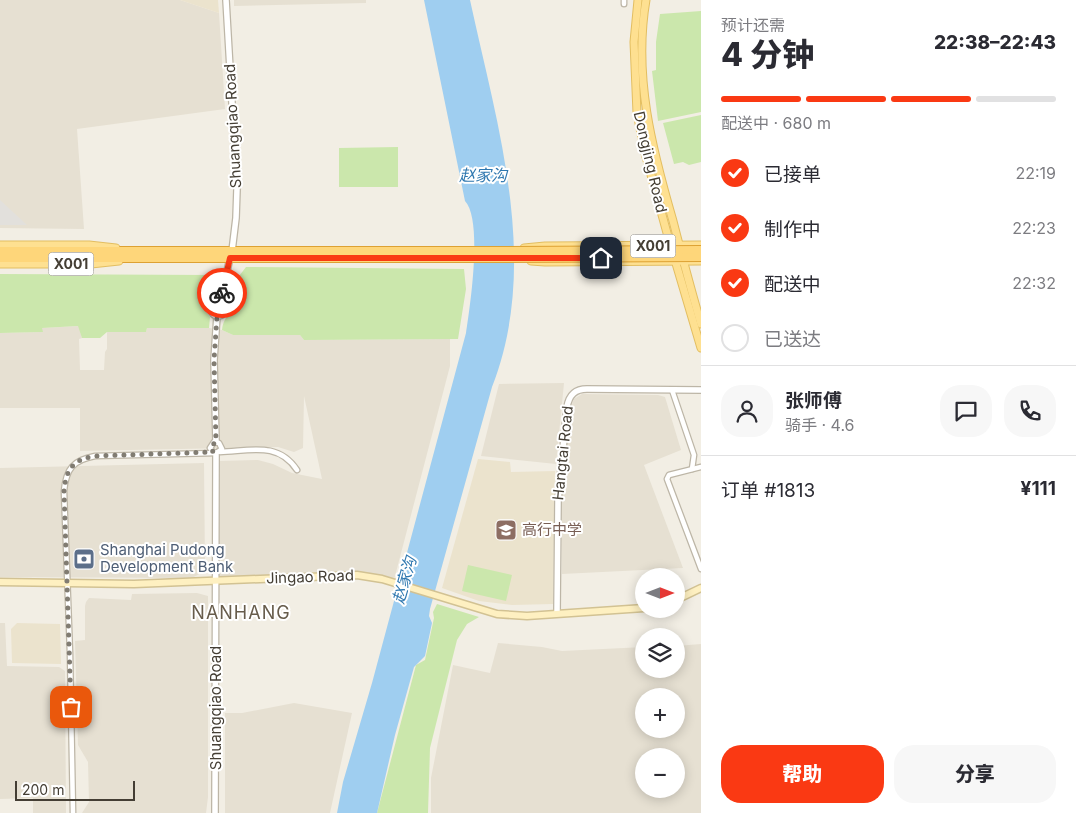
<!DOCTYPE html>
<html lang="zh">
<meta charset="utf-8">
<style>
body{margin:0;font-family:Inter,"Noto Sans SC",sans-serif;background:#f7f7f7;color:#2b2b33;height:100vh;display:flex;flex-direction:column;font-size:19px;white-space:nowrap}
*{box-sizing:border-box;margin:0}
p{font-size:16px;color:#7c7c81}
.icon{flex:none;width:28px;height:28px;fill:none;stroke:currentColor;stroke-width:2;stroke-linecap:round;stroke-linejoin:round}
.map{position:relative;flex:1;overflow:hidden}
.sheet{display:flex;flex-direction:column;background:#fff;width:375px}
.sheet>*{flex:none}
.needle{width:32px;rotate:90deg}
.controls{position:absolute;left:635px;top:568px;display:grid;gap:10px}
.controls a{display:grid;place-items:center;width:50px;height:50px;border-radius:50%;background:#fff;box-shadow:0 2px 12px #0003;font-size:25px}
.scale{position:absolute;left:15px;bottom:12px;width:120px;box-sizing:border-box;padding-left:5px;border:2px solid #443e34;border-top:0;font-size:14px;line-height:18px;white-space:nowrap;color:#443e34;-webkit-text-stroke:4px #fff;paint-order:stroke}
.pin{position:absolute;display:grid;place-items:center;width:42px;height:42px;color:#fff;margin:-21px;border-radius:10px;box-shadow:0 2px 8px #0006}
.courier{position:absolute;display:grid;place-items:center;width:50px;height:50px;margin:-25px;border:4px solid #fa3913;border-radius:50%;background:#fff;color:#222;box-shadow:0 1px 6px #0007}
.headline em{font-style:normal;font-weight:800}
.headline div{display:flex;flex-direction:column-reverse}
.headline{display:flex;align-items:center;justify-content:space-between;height:85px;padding:0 20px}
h1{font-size:32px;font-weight:800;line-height:38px}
.bar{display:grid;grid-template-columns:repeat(4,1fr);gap:8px 5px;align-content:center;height:60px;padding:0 20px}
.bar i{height:6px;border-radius:4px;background:#e1e1e2}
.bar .on{background:#fa3913}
.bar p{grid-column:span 4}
.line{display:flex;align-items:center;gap:12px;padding:0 20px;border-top:1px solid #e1e1e2}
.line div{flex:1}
.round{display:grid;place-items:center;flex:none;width:52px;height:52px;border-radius:20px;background:#f7f7f7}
ol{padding:0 20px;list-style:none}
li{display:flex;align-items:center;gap:15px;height:55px}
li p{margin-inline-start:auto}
li .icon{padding:5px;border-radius:50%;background:#fa3913;color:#fff;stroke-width:4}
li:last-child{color:#7c7c81}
li i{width:28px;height:28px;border:2px solid #e1e1e2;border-radius:50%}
.action{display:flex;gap:10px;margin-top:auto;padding:10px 20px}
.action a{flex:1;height:58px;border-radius:20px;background:#fa3913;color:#fff;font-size:20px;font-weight:800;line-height:58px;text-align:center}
.action a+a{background:#f7f7f7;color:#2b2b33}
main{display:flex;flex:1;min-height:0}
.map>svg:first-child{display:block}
.residential{fill:#e6e0d2;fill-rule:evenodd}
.education{fill:#ebe3cd}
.green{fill:#cbe7ac}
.parking{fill:#e2e0dc}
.water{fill:#9fcef0}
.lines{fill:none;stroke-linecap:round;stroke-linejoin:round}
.minor-casing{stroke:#bdb6a7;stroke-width:7}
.tertiary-casing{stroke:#bdb6a7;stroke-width:8}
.secondary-casing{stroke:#d2c293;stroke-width:9}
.primary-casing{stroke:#e3be61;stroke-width:9}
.trunk-casing{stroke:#dda133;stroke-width:10}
.minor{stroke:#fff;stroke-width:4.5}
.tertiary{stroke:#fff;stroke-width:5.5}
.secondary{stroke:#fef0c1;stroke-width:6}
.primary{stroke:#fee091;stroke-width:7}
.trunk{stroke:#fed67a;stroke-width:8}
.trunk-bridge-casing{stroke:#dda133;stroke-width:10;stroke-linecap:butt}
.trunk-bridge{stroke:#fed67a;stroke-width:8}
.done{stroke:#817c72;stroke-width:5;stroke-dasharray:0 9}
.route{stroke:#fa3913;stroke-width:6}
.labels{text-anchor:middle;stroke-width:4;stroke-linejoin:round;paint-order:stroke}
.shield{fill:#fff;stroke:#7c7871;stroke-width:1}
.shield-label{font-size:14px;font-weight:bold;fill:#443e34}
.street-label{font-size:15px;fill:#443e34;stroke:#fff}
.education-label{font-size:15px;fill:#785e54;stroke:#fff;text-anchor:start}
.service-label{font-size:15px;fill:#4e5e75;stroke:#fff;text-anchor:start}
.water-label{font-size:16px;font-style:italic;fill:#2e77af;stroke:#fff}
.quarter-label{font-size:18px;letter-spacing:1px;fill:#675c4b;stroke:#fff}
</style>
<main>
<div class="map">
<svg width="701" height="813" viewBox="0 0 701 813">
<rect width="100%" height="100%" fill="#f2eee4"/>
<g class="residential">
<polygon points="0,0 180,0 219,13 225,109 77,129 84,229 0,228"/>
<polygon points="234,0 366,0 366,3 234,6"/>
<polygon points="79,326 82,338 79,339 80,370 104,370 105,352 107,349 107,332 146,332 147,328 209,328 222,330 233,335 300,335 304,340 450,339 450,366 394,580 360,573 342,571 217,579 218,461 258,460 273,464 292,473 322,479 304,396 303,448 294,452 278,447 80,451 80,408 0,408 0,333 42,332 42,328"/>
<polygon points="564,383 556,464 481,456 499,384"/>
<polygon points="582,394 658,395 665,397 681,450 644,465 683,568 562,574 562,486 569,413 574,399"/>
<polygon points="204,463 205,568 203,572 192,578 0,577 0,468"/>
<polygon points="197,593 208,596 208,797 206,813 82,813 89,802 88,762 78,745 75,641 85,640 85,606 86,602 89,598 131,600 132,594"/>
<polygon points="0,623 5,623 7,666 59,667 65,671 66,813 33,813 33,798 0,799"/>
<path d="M498 643 542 647 562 651 644 647V669H676V646L701 644V813H431V778L453 665 490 673ZM644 696H676V729H644ZM644 756H676V789H644Z"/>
<polygon points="294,703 352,713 330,813 225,813 225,713 242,713"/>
</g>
<g class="education">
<polygon points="180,0 218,0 219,13"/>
<polygon points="478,459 510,462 511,472 555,471 553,604 512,605 479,601 442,588"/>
<polygon points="17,623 60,624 61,664 12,663 11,629"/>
</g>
<g class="green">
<polygon points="701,11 701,112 658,121 652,71 656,70 656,42 660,14"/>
<polygon points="701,115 701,162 689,165 683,162 674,164 663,123"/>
<polygon points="398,147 398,187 339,187 339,148"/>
<path d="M246 267 464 269 466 289 458 339 304 340 300 335H233L222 330C223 318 230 316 232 303L228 300 230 288Z"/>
<path d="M0 274 212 275C222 288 208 299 206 312L210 317 209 328H147L146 332H107L100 338H82L78 326 42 328 43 332 0 333Z"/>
<polygon points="468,565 512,575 506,601 462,591"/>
<polygon points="437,604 479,617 467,624 457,640 430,748 428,813 377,813 416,665 425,660 434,618 433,612"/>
</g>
<polygon class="parking" points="0,200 27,225 0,225"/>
<path class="water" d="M424 0H470C497 125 541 262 492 387L430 609 429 616 432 623 425 656 414 667 395 735 377 813H337L343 782 372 683 466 333C470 307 483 220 465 201Z"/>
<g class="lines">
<g class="minor-casing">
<g id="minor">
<polyline points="624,0 624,4"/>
<polyline points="672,390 694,455 692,469"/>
<path d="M220 452C250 451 278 441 297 470"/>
<polyline points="701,467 669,475 667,479 701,569"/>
<path d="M73 813 70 653 64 491C66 469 73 460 95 456L216 453 222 449 219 443 214 442 210 448 213 452"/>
</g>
</g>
<g class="tertiary-casing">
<g id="tertiary">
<polyline points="226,0 237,189 236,218 232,251"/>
<circle cx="218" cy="309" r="7"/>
<polyline points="220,302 230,258"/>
<polyline points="216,442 214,360 217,316"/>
<path d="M557 613 558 501 567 407C569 395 575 389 587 389L701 390"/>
<polyline points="215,813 216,453"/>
</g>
</g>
<g class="secondary-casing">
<g id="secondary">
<polyline points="0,582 134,584 357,575 382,579 497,614 527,616 644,608"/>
<polyline points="676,600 701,588"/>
</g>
</g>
<g class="primary-casing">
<g id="primary">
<polyline points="638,0 634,42 637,113 645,153 667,233 701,348"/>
<path d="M646 0C633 76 652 149 673 221 682 256 691 290 701 324"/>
<polyline points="0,245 89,245 116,248"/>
<polyline points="524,248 545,246 701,245"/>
<polyline points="531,261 545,262 701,261"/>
<polyline points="0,264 91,264 119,261"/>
</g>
</g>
<g class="trunk-casing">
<g id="trunk">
<polyline points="0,251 501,251"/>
<polyline points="0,258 501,258"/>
</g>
</g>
<use href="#minor" class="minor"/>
<use href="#tertiary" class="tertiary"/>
<use href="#secondary" class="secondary"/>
<use href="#primary" class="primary"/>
<use href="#trunk" class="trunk"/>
<g class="trunk-bridge-casing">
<g id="trunk-bridge">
<polyline points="501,251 701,250"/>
<polyline points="501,258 701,257"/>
</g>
</g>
<use href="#trunk-bridge" class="trunk-bridge"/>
</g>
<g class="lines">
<path class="done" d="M71 707 64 491C66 469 73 460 94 456L213 452 211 446 216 442 214 360 217 316H222L226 310 224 304 220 302 222 293"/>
<polyline class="route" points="222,293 230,258 601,258"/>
</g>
<defs>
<g id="school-square" transform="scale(1.125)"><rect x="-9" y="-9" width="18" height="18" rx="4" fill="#8d6e63" stroke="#fff"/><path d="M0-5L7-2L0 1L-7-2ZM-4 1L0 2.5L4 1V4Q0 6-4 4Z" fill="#fff"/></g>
<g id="bank-square" transform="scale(1.125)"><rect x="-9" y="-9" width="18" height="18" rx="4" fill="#5c6f8a" stroke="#fff"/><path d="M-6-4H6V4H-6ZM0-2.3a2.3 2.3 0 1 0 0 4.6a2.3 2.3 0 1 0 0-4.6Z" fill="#fff"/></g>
</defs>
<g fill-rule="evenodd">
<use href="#school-square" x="506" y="530"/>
<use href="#bank-square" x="84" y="559"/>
</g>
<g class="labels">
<g class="shield">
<rect x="630.5" y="234.5" width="45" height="23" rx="4"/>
<rect x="48.5" y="252.5" width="45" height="23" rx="4"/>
</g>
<g class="shield-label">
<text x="653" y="251">X001</text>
<text x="71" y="269">X001</text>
</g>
<g class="street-label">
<text transform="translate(233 126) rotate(-93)" y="5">Shuangqiao Road</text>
<text transform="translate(650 162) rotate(77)" y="5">Dongjing Road</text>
<text transform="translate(563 453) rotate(-84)" y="5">Hangtai Road</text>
<text transform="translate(310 577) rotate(-2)" y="5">Jingao Road</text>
<text transform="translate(216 708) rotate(-90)" y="5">Shuangqiao Road</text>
</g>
<g class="education-label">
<text x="522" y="535">高行中学</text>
</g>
<g class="service-label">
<text x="100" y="555">Shanghai Pudong<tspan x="100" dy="17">Development Bank</tspan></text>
</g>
<g class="water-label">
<text x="483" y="181">赵家沟</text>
<text transform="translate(404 580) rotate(-74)" y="6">赵家沟</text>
</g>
<g class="quarter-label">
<text x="241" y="619">NANHANG</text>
</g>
</g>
</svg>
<div class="controls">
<a><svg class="needle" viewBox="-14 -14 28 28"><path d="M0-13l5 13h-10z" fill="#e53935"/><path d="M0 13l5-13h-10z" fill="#7c7c81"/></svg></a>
<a><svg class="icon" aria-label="layers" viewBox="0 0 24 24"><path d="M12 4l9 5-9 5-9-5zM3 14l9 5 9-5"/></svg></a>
<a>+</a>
<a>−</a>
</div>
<div class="scale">200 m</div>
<div class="pin" style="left:71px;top:707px;background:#ea580c"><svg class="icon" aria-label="bag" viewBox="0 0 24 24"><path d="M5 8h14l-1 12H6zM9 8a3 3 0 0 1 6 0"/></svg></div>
<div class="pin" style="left:601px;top:258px;background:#1f2937"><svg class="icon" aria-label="home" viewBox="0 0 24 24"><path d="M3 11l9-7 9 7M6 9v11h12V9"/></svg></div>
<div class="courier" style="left:222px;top:293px"><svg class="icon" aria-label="bike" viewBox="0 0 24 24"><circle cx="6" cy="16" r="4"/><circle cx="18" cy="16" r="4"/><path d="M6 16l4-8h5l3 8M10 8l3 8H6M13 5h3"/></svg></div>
</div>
<section class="sheet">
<div class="headline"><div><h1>4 分钟</h1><p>预计还需</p></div><em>22:38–22:43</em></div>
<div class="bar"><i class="on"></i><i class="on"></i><i class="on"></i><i></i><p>配送中 · 680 m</p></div>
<ol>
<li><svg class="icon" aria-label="check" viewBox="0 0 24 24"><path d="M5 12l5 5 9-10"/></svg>已接单<p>22:19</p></li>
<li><svg class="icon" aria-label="check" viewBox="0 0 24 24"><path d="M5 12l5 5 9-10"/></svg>制作中<p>22:23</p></li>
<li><svg class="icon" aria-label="check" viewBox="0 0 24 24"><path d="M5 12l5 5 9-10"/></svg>配送中<p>22:32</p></li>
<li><i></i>已送达</li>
</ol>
<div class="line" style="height:90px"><a class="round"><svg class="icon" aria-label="person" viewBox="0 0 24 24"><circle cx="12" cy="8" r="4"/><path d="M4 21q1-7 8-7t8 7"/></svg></a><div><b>张师傅</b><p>骑手 · 4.6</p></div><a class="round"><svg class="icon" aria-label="chat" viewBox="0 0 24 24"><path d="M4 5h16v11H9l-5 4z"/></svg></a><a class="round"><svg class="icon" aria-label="phone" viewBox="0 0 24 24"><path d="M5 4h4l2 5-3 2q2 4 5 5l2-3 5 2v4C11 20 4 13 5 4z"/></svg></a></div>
<div class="line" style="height:65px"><div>订单 #1813</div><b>¥111</b></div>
<div class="action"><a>帮助</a><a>分享</a></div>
</section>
</main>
